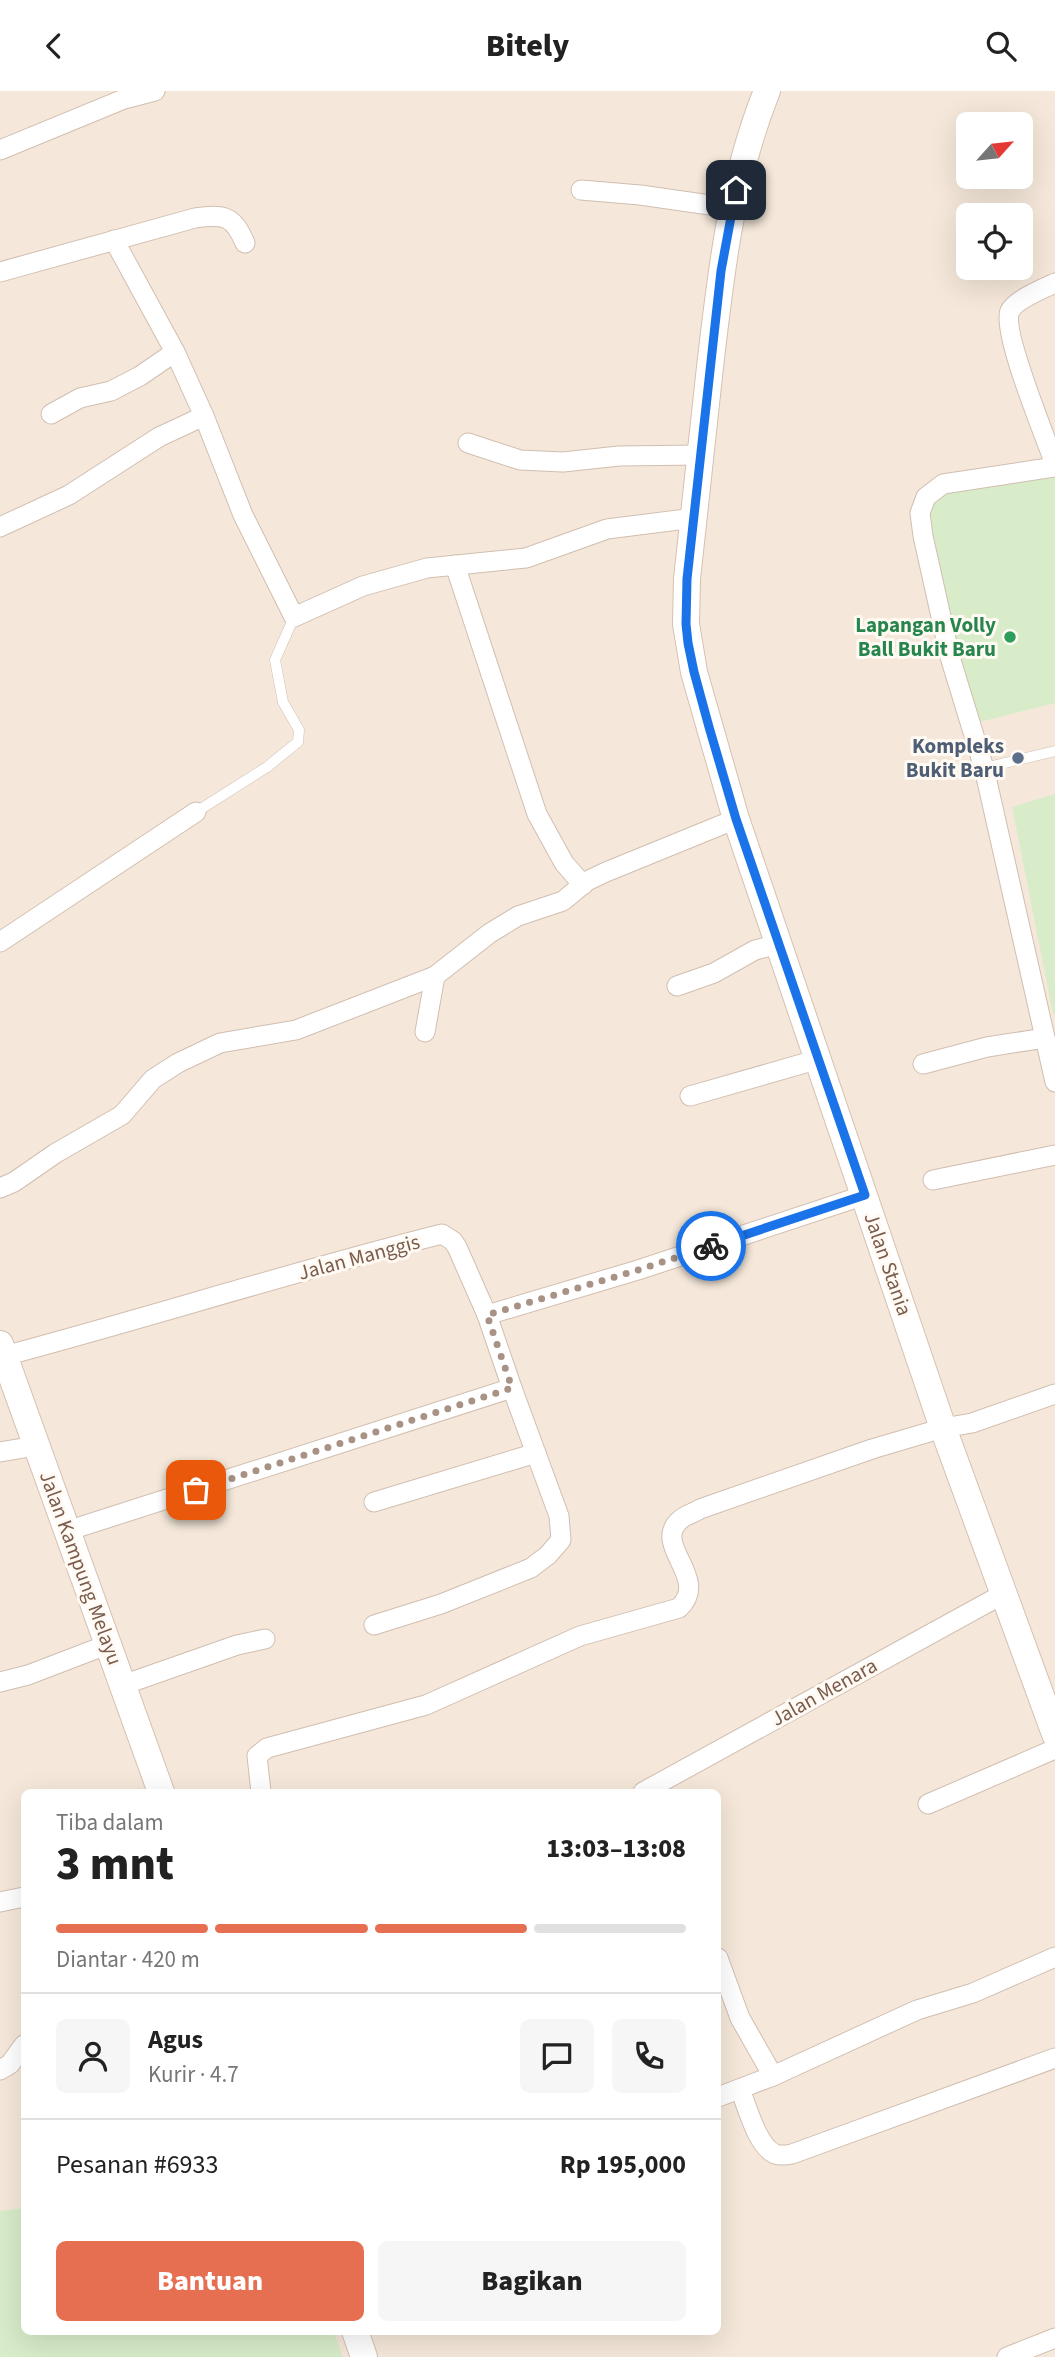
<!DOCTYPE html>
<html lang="id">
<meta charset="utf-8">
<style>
body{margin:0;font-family:"Source Sans 3",sans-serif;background:#f6f6f6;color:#222;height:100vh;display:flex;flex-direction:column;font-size:26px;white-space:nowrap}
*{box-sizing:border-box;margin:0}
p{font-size:23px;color:#767676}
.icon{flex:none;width:38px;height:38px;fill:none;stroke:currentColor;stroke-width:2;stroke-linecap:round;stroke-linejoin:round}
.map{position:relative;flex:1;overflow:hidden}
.sheet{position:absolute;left:21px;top:1698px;width:700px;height:546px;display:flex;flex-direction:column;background:#fff;border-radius:10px;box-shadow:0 7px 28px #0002}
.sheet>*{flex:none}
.needle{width:46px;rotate:63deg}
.buttons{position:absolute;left:956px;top:21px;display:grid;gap:14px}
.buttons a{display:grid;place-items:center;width:77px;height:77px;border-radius:10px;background:#fff;box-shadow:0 7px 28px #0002;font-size:35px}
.pin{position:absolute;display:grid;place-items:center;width:60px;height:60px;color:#fff;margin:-30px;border-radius:14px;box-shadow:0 4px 10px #0006}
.courier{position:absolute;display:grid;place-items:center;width:70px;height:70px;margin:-35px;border:5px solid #1a73e8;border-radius:50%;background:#fff;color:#222;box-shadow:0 2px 9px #0007}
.summary em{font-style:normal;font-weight:800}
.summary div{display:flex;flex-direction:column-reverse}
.summary{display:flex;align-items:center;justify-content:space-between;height:119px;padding:0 35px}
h1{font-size:46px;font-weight:800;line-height:52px}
.bar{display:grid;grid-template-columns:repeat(4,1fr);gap:10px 7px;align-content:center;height:84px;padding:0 35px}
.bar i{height:9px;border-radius:5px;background:#e0e0e0}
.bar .on{background:#e76f51}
.bar p{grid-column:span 4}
.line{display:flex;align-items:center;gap:18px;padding:0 35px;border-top:2px solid #e0e0e0}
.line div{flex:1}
.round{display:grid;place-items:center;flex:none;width:74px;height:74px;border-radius:10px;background:#f6f6f6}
.cta{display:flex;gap:14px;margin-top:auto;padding:14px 35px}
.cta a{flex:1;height:80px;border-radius:10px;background:#e76f51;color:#fff;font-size:28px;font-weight:800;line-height:80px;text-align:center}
.cta a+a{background:#f6f6f6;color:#222}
header{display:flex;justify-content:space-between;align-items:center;height:91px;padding:0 35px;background:#fff;font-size:32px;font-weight:800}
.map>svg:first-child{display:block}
.residential{fill:#f5e8da;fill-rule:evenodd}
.green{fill:#d8ecc9}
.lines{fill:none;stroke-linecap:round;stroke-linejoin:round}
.lane-casing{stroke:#d1beb0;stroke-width:11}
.street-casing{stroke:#d1beb0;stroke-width:21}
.secondary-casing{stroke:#d6c0b0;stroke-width:28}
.lane{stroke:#fff;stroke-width:10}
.street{stroke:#fff;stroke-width:19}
.secondary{stroke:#fff;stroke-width:26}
.done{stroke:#a89285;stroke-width:7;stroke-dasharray:0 12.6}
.route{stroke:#1a73e8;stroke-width:9}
.leisure-dot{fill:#2e9e5b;stroke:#fffaf3;stroke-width:2.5}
.service-dot{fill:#5c6f8a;stroke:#fffaf3;stroke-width:2.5}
.labels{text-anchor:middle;stroke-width:6;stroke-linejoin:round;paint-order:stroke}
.leisure-label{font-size:21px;font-weight:bold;fill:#27864d;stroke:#fffaf3;text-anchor:end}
.service-label{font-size:21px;font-weight:bold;fill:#4e5e75;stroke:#fffaf3;text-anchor:end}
.street-label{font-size:21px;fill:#7a5c4d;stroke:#fffaf3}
</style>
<header><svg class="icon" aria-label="back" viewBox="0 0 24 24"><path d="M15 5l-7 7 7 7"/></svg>Bitely<svg class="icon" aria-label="search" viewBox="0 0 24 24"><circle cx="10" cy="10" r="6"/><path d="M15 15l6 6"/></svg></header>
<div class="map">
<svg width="1055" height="2266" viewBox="0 0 1055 2266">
<rect width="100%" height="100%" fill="#fdf6ec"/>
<path class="residential" d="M0 0H1055V2266H0ZM968 33H1020V86H968ZM968 124H1020V177H968ZM24 1701H718V2240H24Z"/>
<g class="green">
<polygon points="1055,379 1055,612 964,635 919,406"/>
<polygon points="1055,703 1055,923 1053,923 1012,716"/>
<polygon points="24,2117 24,2240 333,2240 343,2266 0,2266 0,2120"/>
</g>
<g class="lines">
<g class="lane-casing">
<g id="lane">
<polyline points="984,677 1055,660"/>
<polyline points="196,721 267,676 298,651 299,639 283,611 275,569 294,526"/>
</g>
</g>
<g class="street-casing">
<g id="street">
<polyline points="0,59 124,8 155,0"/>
<polyline points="581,99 640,104 731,117"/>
<polyline points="114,149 175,261 204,325 243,424 294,526 363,495 427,477 526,467 607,438 694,427"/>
<path d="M0 181 195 127C224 123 233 124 245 152"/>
<path d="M1055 192C1044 197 1015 209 1010 220 1001 239 1046 348 1055 373"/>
<polyline points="51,323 80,307 111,300 140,285 175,261"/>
<polyline points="468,352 520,369 563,371 619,365 701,364"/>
<polyline points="1055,376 943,393 926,406 920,422 923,445 950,566 984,677 1055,991"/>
<polyline points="0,436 69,404 159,346 204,325"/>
<polyline points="455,474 537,723 564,772 583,794"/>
<polyline points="0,851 196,721"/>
<polyline points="677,895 714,882 755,859 780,853"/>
<polyline points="425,941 435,885 490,842 518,825 563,810 587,790 606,781 736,728"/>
<polyline points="923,973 987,956 1045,947"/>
<polyline points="690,1005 819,968"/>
<polyline points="933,1089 1055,1064"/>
<polyline points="0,1097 14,1091 56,1062 122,1024 153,988 178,972 220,952 296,939 435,885"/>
<path d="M4 1265C150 1226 295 1180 442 1143L453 1150 457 1156 487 1224 638 1179 865 1104"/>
<polyline points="0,1361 36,1355"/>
<polyline points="374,1411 536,1362"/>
<polyline points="67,1440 512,1297 487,1224"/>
<polyline points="374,1534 441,1513 531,1477 548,1464 561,1449 559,1425 512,1297"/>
<polyline points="0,1591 28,1584 109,1553"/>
<polyline points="123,1594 237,1554 265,1548"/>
<path d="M261 1701 257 1665 267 1657 426 1614 580 1545 679 1517C711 1487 651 1454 680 1429 685 1424 694 1422 700 1418L872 1358 943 1337 972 1332 1055 1303"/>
<polyline points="643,1701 1005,1502"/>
<polyline points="928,1713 1055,1658"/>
<polyline points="0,1811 24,1806"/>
<polyline points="718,1867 740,1927 773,1985"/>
<polyline points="0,1979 10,1973 24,1954"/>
<path d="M740 1998C747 2015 757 2055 775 2063 781 2065 787 2064 792 2063L1055 1967"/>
<polyline points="718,2006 773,1985 917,1919 973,1902 1055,1866"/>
<polyline points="1007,2266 1055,2247"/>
</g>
</g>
<g class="secondary-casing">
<g id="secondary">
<path d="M767 0C731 89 721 181 710 276 703 346 695 417 687 488L686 533 694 581 736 728 943 1337 1055 1643"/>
<polyline points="0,1253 161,1701"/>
<polyline points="355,2240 364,2266"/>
</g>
</g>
<use href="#lane" class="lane"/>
<use href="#street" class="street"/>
<use href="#secondary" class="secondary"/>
</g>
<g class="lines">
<polyline class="done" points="196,1399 512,1297 487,1224 638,1179 711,1155"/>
<polyline class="route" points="711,1155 865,1104 736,728 709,636 694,581 688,552 686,533 687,488 721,180 736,99"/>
</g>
<circle class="leisure-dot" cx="1010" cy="546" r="7"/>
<circle class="service-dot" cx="1018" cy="667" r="7"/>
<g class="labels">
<g class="leisure-label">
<text x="996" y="541">Lapangan Volly<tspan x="996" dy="24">Ball Bukit Baru</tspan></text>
</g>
<g class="service-label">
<text x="1004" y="662">Kompleks<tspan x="1004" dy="24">Bukit Baru</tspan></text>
</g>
<g class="street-label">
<text transform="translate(359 1166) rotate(-15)" y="7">Jalan Manggis</text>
<text transform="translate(888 1173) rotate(71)" y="7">Jalan Stania</text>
<text transform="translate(81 1477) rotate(70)" y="7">Jalan Kampung Melayu</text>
<text transform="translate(824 1601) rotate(-29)" y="7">Jalan Menara</text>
</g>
</g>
</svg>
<div class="buttons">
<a><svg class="needle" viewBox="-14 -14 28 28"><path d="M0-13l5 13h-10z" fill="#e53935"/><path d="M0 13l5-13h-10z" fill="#767676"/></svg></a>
<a><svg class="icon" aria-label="locate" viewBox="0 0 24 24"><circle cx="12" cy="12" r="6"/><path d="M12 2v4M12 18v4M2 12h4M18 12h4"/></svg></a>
</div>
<div class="pin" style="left:196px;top:1399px;background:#ea580c"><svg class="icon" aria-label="bag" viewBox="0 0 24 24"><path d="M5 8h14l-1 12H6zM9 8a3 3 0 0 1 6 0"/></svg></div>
<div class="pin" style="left:736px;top:99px;background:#1f2937"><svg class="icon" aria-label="home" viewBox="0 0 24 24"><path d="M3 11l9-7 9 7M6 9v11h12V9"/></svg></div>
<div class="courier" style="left:711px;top:1155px"><svg class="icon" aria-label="bike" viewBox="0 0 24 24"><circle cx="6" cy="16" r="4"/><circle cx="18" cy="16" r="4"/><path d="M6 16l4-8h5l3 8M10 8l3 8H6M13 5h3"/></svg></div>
<section class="sheet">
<div class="summary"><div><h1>3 mnt</h1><p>Tiba dalam</p></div><em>13:03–13:08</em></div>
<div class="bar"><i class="on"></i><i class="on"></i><i class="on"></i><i></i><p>Diantar · 420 m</p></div>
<div class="line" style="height:126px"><a class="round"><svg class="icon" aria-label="person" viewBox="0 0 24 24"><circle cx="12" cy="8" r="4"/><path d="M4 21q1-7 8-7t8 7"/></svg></a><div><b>Agus</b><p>Kurir · 4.7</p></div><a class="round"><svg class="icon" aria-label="chat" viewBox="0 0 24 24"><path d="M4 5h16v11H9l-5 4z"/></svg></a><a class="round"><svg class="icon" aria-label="phone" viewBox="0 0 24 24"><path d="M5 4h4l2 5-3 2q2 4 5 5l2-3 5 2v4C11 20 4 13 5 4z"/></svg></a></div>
<div class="line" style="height:91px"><div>Pesanan #6933</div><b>Rp 195,000</b></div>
<div class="cta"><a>Bantuan</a><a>Bagikan</a></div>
</section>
</div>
